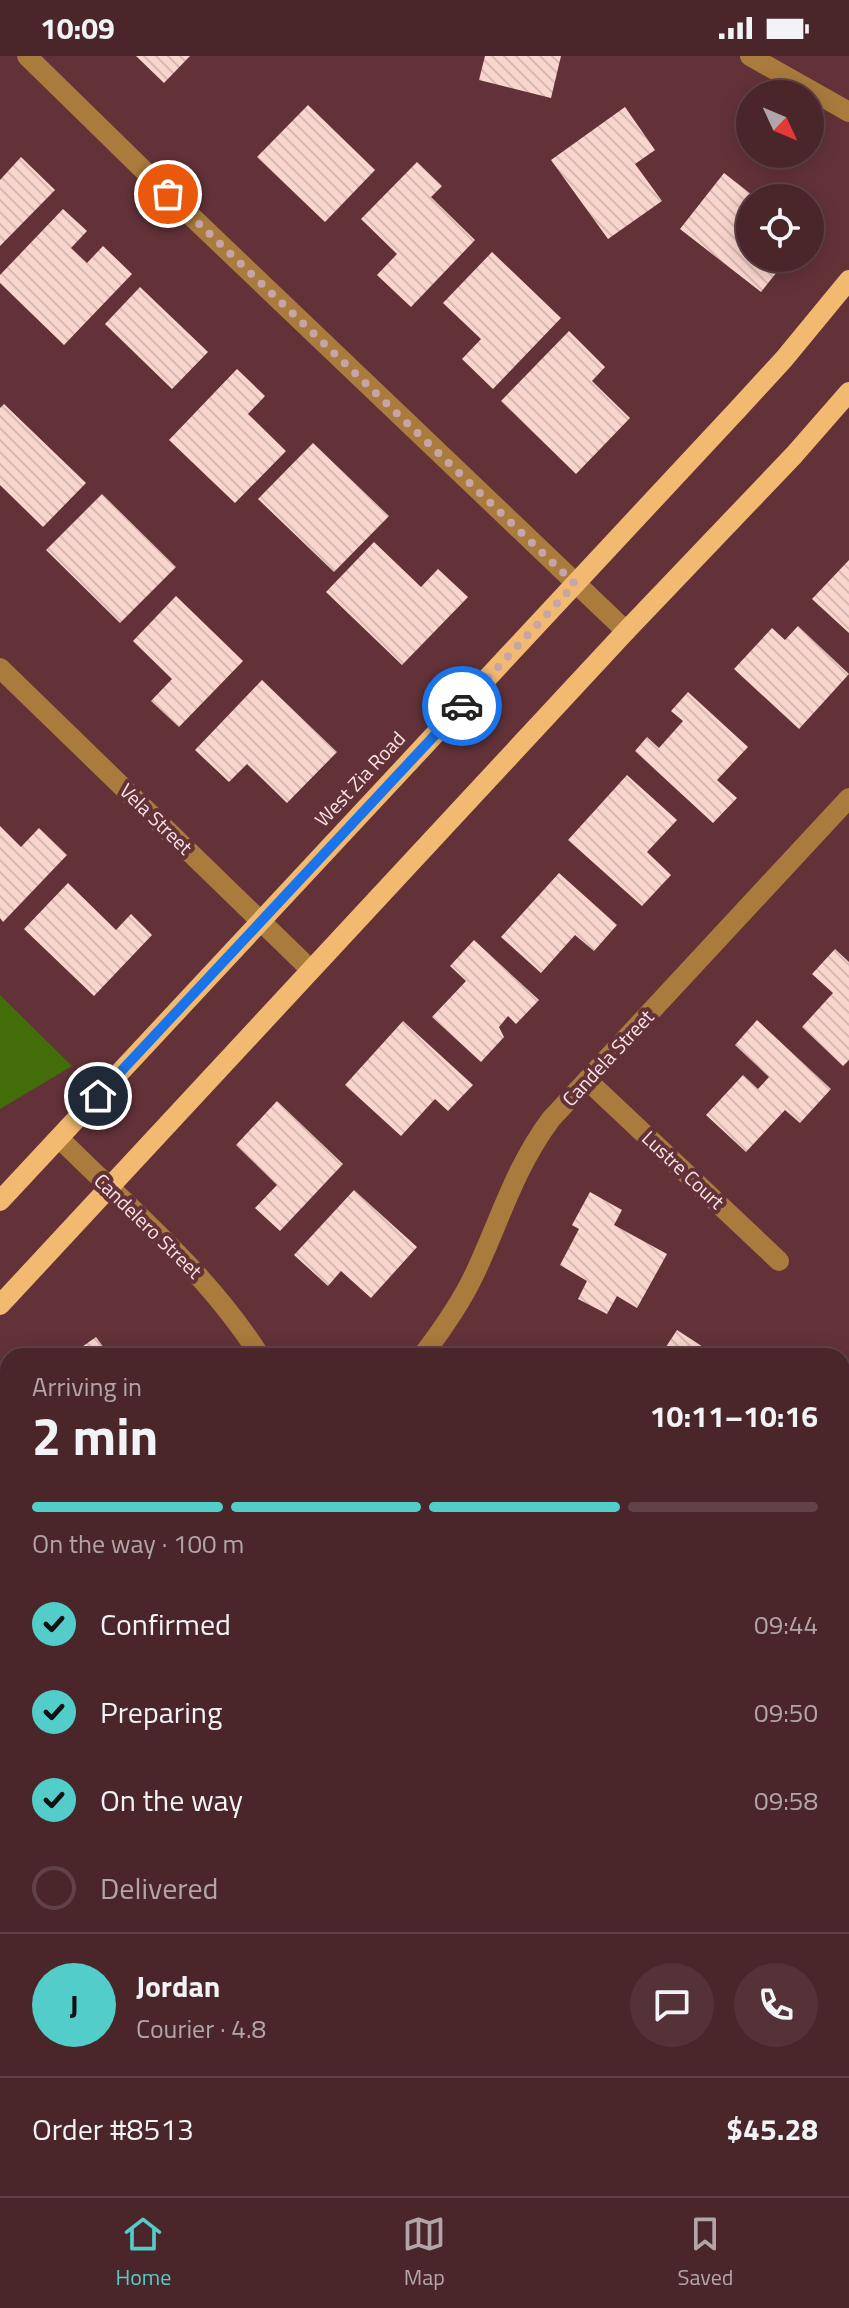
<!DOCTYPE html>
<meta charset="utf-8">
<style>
body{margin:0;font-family:"Titillium Web",sans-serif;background:#543237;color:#f1f3f6;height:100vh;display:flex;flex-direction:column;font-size:30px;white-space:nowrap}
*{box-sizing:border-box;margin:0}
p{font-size:26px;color:#b2a5a9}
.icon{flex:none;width:44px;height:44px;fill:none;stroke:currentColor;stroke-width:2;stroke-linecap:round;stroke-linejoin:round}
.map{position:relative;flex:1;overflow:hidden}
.panel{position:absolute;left:0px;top:1292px;width:850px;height:848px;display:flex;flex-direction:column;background:#4a262b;border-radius:24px 24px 0 0;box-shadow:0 4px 20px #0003,0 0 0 2px #614347}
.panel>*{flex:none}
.needle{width:52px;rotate:134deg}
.controls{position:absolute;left:736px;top:24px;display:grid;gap:16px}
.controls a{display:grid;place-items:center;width:88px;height:88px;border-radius:50%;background:#4a262b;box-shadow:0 4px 20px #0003,0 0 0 2px #614347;font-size:40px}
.pin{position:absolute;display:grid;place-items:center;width:68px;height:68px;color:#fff;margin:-34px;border:4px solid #fff;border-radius:50%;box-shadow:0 2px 8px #0007}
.courier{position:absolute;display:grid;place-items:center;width:80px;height:80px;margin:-40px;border:6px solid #1a73e8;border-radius:50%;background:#fff;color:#222;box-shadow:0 2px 10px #0007}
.headline em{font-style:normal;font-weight:700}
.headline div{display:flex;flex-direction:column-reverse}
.headline{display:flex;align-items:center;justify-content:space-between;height:136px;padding:0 32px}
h1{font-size:52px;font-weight:700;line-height:60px}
.bar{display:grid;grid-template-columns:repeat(4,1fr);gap:12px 8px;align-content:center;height:96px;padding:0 32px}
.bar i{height:10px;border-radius:6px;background:#614347}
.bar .selected{background:#53cdca}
.bar p{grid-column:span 4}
.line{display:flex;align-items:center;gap:20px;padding:0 32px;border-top:2px solid #614347}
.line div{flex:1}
.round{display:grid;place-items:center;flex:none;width:84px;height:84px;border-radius:42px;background:#543237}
ol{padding:0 32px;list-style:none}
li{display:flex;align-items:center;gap:24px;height:88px}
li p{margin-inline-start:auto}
li .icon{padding:8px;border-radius:50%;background:#53cdca;color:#111;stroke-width:4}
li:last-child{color:#b2a5a9}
li i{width:44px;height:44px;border:4px solid #614347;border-radius:50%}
.status{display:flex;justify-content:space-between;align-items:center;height:56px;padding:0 40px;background:#4a262b;direction:ltr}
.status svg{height:22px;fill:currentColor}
.tab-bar{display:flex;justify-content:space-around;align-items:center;height:112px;border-top:2px solid #614347;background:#4a262b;font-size:22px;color:#b2a5a9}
.tab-bar a{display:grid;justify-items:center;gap:4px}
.tab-bar .selected{color:#53cdca}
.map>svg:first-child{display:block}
.grass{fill:#416e09}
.building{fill:url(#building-back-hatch)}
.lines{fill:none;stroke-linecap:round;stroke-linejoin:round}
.minor{stroke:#a97b3c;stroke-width:20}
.major{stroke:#f2b970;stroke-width:20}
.done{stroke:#c6a4a8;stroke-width:8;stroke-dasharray:0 14.4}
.route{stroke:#1a73e8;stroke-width:10}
.labels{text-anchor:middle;stroke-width:8;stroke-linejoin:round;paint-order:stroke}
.street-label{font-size:20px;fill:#fbe2e4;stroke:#633239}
</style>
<div class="status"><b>10:09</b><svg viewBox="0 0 49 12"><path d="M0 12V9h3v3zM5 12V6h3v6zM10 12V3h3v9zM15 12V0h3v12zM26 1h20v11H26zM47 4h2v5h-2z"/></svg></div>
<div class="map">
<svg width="849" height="2140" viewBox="0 0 849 2140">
<defs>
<pattern id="building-back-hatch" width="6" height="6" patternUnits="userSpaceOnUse" patternTransform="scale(2)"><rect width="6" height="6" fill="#f9d5cd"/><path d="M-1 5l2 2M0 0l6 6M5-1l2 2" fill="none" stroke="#d6b8b2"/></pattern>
</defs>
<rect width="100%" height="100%" fill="#633239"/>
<polygon class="grass" points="0,939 72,1010 0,1053"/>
<g class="building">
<polygon points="136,0 190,0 164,27"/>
<polygon points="485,0 561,0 551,42 479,24"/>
<polygon points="308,49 375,114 325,166 257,101"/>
<polygon points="625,51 655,94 635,108 662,145 608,183 551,104"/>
<polygon points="21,101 55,134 0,190 0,124"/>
<polygon points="417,106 442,130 431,141 475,184 411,251 377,219 397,198 361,163"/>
<polygon points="724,117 756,142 750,142 750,202 788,202 761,236 680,173"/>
<polygon points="785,129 802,142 775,142"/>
<polygon points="810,148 823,158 810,174"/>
<polygon points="63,153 87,175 71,192 87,207 103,190 132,218 64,289 0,227 0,219"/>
<polygon points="492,196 561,262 493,333 462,303 481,283 443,247"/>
<polygon points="140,231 208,296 172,333 105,268"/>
<polygon points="569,275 605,311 592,325 630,362 576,418 501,345"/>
<polygon points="237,313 265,340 248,358 286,395 235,447 169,384"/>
<polygon points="4,348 86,427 43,471 0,429 0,352"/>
<polygon points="313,387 389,460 334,516 258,443"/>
<polygon points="102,438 176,511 120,567 46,494"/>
<polygon points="374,486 421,531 438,513 468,541 402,609 326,536"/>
<polygon points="849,504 849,577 812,543"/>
<polygon points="176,540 243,605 179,671 151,645 172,623 133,585"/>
<polygon points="798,570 849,618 799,673 734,613 772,572 785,584"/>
<polygon points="262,624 337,696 287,747 247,708 229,726 195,694"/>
<polygon points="688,636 748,691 717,724 737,742 713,767 635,695 647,681 659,692 683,665 671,655"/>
<polygon points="627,719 677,764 647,796 671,819 642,850 568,784"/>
<polygon points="0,770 21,791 39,772 67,799 3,866 0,862"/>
<polygon points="559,817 617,869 594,895 575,879 541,917 501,881"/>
<polygon points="68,827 116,874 131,858 152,879 94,940 24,873"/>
<polygon points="474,884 539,944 516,968 508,960 499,971 504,981 481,1006 432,961 466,925 450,910"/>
<polygon points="835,893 849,906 849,1004 843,1010 802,971 833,937 812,918"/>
<polygon points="757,964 831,1033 800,1067 785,1054 746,1096 706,1059 743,1019 758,1033 769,1021 735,989"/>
<polygon points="403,965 473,1029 448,1055 435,1043 401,1080 345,1029"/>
<polygon points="277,1045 343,1108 280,1175 255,1152 277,1129 236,1089"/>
<polygon points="354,1134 417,1191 371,1242 341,1215 328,1230 294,1199"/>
<polygon points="590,1136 622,1154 614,1169 667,1198 637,1252 617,1240 607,1258 578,1243 587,1225 560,1209 579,1173 572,1169"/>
<polygon points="677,1274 717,1300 660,1300"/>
<polygon points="96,1281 110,1300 69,1300"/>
<polygon points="849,1317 849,1391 842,1391 842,1318"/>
<polygon points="846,1635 849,1637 849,1713 842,1709 842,1642"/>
<polygon points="842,1943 848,1944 843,1965 842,1965"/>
<polygon points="842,1977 849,1979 849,2038 842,2036"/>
</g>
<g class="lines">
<g class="minor">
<polyline points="27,0 168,138 626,575"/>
<polyline points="750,0 849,56"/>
<polyline points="0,612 311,914"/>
<polyline points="587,1024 779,1205"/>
<path d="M59 1082C129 1152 207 1216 260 1300"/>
<path d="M422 1300C442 1274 461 1247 475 1217 501 1162 514 1113 551 1063L849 742"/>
<polyline points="842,1819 849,1823"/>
</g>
<g class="major">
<polyline points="0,1145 739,352 784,303 849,224"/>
<polyline points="0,1249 626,575 794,399 849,336"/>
</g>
</g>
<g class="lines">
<polyline class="done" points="168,138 575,528 462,650"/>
<polyline class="route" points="98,1040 462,650"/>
</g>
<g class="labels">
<g class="street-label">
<text transform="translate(360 723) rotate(-47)" y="7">West Zia Road</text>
<text transform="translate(156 763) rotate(44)" y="7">Vela Street</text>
<text transform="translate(608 1002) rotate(-47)" y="7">Candela Street</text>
<text transform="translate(683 1114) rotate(43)" y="7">Lustre Court</text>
<text transform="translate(148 1170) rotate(44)" y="7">Candelero Street</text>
</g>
</g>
</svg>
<div class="controls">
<a><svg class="needle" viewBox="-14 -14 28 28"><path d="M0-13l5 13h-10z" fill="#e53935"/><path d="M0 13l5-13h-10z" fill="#b2a5a9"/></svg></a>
<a><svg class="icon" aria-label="locate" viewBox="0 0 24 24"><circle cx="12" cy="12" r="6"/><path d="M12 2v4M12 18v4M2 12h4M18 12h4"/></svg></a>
</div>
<div class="pin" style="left:168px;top:138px;background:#ea580c"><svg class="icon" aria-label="bag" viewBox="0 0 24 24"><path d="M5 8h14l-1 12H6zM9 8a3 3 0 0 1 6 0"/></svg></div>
<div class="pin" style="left:98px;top:1040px;background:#1f2937"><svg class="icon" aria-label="home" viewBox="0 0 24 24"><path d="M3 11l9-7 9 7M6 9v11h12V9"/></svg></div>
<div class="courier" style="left:462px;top:650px"><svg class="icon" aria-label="car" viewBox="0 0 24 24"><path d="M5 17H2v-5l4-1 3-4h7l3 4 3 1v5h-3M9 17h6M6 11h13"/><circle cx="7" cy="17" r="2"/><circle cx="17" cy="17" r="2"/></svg></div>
<section class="panel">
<div class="headline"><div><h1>2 min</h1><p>Arriving in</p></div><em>10:11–10:16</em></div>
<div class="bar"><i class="selected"></i><i class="selected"></i><i class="selected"></i><i></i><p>On the way · 100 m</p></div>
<ol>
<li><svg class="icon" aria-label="check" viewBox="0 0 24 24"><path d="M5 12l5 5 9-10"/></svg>Confirmed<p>09:44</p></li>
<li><svg class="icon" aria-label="check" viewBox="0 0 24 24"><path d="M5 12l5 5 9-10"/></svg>Preparing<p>09:50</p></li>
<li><svg class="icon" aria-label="check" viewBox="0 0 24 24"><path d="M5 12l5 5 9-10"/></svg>On the way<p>09:58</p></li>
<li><i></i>Delivered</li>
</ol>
<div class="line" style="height:144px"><b class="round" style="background:#53cdca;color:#111">J</b><div><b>Jordan</b><p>Courier · 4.8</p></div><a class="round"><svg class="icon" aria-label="chat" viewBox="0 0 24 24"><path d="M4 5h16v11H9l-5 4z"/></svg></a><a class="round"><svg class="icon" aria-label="phone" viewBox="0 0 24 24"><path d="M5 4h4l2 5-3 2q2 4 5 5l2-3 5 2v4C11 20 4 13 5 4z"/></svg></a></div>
<div class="line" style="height:104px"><div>Order #8513</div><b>$45.28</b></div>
</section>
</div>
<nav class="tab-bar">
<a class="selected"><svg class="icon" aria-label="home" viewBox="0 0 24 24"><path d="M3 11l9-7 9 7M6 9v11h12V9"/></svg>Home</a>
<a><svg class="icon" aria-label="map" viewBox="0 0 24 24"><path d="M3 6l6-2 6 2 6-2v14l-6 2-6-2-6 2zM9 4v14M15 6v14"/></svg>Map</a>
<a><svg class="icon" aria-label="saved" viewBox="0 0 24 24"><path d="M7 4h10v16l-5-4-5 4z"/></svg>Saved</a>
</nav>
